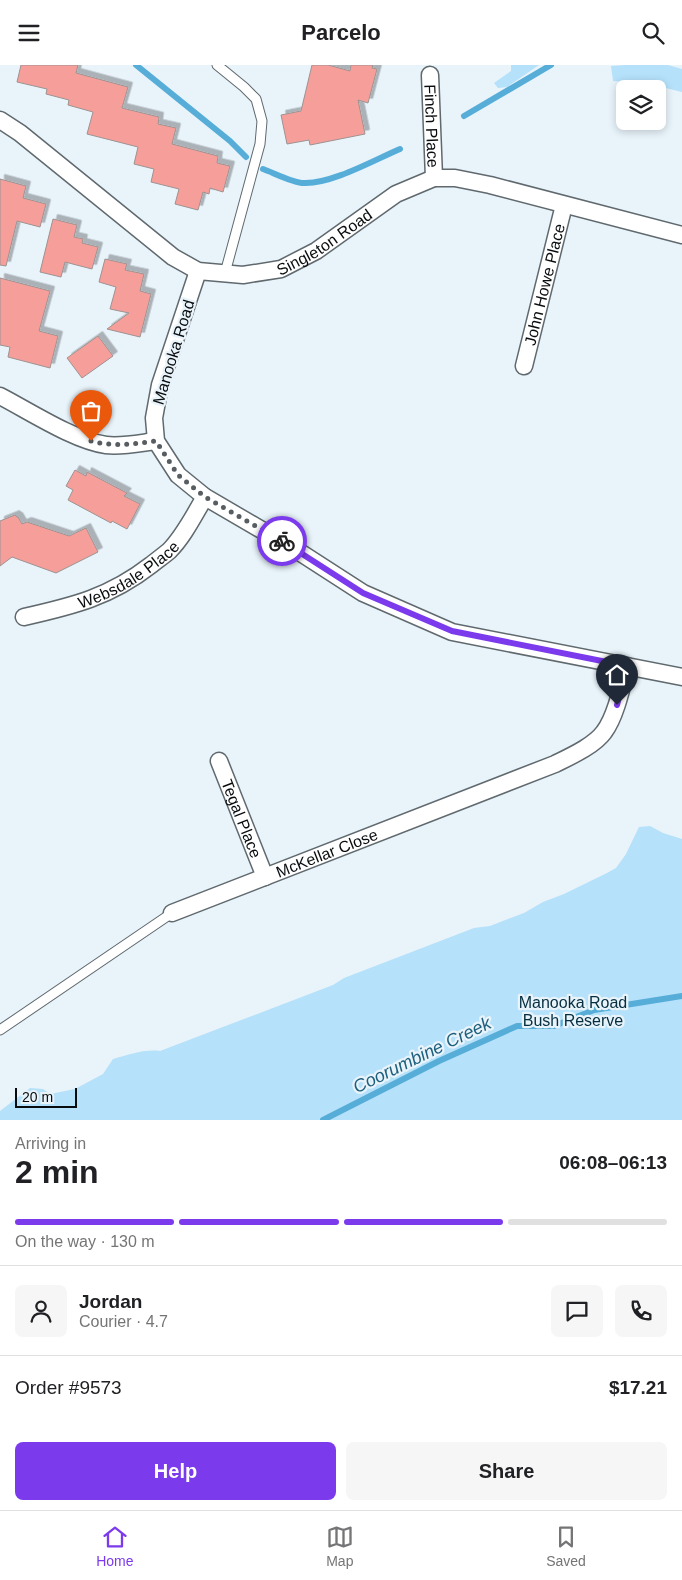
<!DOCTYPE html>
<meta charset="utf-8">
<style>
body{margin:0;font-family:Arial,sans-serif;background:#f6f6f6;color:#202124;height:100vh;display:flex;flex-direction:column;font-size:19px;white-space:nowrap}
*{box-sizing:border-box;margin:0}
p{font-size:16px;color:#757577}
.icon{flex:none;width:28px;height:28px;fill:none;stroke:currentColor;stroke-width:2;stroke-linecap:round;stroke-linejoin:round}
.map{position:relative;height:1055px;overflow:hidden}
.details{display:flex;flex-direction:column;background:#fff;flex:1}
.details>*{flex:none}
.fabs{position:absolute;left:616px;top:15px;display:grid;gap:10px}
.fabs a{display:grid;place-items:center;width:50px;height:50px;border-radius:8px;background:#fff;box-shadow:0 2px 8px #0003;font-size:25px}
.scale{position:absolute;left:15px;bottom:12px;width:62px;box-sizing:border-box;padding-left:5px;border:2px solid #090c0e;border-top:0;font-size:14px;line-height:18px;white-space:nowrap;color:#090c0e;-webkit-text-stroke:4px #e8f3fa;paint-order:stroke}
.pin{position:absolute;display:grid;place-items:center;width:42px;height:42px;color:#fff;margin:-51px -21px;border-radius:50% 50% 50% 0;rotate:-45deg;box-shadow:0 0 5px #0007}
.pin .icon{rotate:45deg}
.courier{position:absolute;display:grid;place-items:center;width:50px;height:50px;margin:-25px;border:4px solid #7c3aed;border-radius:50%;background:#fff;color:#222;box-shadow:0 1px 6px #0007}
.head em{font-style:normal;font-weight:700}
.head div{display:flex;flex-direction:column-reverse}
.head{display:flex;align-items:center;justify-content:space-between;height:85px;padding:0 15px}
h1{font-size:32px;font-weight:700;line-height:38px}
.bar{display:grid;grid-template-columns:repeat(4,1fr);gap:8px 5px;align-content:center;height:60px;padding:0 15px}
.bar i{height:6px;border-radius:4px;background:#e0e0e0}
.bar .on{background:#7c3aed}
.bar p{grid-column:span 4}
.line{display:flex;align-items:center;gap:12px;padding:0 15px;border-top:1px solid #e0e0e0}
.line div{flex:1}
.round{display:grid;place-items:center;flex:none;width:52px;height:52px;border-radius:8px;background:#f6f6f6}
.action{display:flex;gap:10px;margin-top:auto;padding:10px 15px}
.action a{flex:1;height:58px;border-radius:8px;background:#7c3aed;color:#fff;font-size:20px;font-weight:700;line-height:58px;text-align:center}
.action a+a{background:#f6f6f6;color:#202124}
header{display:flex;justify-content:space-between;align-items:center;height:65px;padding:0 15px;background:#fff;font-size:22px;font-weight:700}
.dock{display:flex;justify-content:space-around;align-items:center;height:70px;border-top:1px solid #e0e0e0;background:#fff;font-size:14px;color:#757577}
.dock a{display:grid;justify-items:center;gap:2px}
.dock .on{color:#7c3aed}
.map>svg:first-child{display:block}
.green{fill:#b5e1fa}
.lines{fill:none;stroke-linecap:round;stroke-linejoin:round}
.stream{stroke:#56add8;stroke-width:6}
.building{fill:#f69f9a;stroke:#9e9291;filter:url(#shadow)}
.service-casing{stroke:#5f696e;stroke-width:11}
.minor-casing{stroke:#5f696e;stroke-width:19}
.service{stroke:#fff;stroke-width:9}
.minor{stroke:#fff;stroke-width:16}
.done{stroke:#575d61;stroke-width:5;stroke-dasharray:0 9}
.route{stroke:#7c3aed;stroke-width:6}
.labels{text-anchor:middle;stroke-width:4.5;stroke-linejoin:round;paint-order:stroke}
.street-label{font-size:16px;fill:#090c0e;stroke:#e8f3fa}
.park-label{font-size:16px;fill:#052e40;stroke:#e8f3fa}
.water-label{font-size:18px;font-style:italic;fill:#1d5f7d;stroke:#e8f3fa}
</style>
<header><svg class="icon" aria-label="menu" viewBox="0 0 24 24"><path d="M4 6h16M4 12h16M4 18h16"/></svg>Parcelo<svg class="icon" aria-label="search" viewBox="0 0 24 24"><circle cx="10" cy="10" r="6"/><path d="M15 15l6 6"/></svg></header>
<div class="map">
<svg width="682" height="1055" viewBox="0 0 682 1055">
<defs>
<filter id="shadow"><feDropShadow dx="4.5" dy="-4.5" stdDeviation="0" flood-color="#0004"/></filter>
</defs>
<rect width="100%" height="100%" fill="#e8f3fa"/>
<g class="green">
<polygon points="511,0 539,0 507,22 498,23 494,18 511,6"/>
<polygon points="625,0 668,0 682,4 682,27 645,18 613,16 611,1"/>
<path d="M650 761 663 768 682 774V1055H0V1046L30 1023 43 1024 50 1029 75 1024 103 1009 113 994C128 990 144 984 160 986L333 920 344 913 474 863 490 861 524 848 543 837 564 829 607 808 616 803 626 789 639 762Z"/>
</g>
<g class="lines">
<g class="stream">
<polyline points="136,0 230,76 246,92"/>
<polyline points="464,51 551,0"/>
<path d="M263 104C274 108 293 118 304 118 332 119 374 95 400 84"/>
<polyline points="323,1055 439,996 517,961 554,961 594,945 682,931"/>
</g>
</g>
<g class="building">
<polygon points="21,0 78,0 76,8 128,22 122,43 159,52 158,59 176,63 172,79 218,91 217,98 230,101 223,127 210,123 209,129 203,127 198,145 175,139 179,124 151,117 154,104 134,99 138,82 87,69 93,47 68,40 69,35 46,29 47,24 17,17"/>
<polygon points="312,0 328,0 350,6 351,0 373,0 372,3 377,4 368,38 358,35 365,69 310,80 309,75 287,79 281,50 301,46"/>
<polygon points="0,114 26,121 23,133 46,139 40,162 17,156 6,201 0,200"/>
<polygon points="53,154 77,160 74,172 83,174 82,178 98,182 92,204 65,197 61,212 40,207"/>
<polygon points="105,194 127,199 125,205 144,209 140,226 151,229 140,272 107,264 129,248 110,244 116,222 99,217"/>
<polygon points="0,213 50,226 39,266 58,271 50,303 8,292 10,282 0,280"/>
<polygon points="98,271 113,291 82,313 67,293"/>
<polygon points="75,405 86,411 87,407 127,428 124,431 140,439 127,464 112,456 111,458 68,435 73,425 66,421"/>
<polygon points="15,450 17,452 18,452 22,459 27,457 69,471 86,463 98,487 56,508 12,492 0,501 0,456"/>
</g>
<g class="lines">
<g class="service-casing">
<g id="service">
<polyline points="217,0 244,22 256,34 262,56 260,79 225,208"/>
<polyline points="0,965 172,848"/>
</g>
</g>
<g class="minor-casing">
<g id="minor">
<path id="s1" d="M430 10 434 113"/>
<path id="s2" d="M0 55 20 68 173 192 198 206 243 210 281 204 316 186 396 129 434 113H455L490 120 682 170"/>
<polyline points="198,206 160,320 154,353 156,376 178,410 205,432 301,488 363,528 452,567 682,612"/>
<path id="s3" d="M524 301 564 140"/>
<path d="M0 331C29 346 75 376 106 380 122 382 140 378 156 376"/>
<path id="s4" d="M24 552C73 541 110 532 151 500 156 496 163 491 169 486 184 471 194 450 205 432"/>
<path id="s5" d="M219 696 265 812"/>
<path id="s6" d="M172 848 555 699C569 692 594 681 604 667 616 651 622 621 627 601"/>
</g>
</g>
<use href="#service" class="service"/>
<use href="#minor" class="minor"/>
</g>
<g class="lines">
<path class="done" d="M91 376C113 382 134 379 156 376L178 410 205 432 282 476"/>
<polyline class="route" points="282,476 363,528 452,566 627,601 617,640"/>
</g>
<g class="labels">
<g class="street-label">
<text dy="6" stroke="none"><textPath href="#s1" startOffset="51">Finch Place</textPath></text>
<text dy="6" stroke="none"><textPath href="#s2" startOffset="384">Singleton Road</textPath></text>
<text dy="6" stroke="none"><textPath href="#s3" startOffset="84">John Howe Place</textPath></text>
<text transform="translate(173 287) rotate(-73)" y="6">Manooka Road</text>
<text dy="6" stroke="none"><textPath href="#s4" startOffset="114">Websdale Place</textPath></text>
<text dy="6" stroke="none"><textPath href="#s5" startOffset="62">Tegal Place</textPath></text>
<text dy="6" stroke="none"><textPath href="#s6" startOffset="166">McKellar Close</textPath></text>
</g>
<g class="park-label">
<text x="573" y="943">Manooka Road<tspan x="573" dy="18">Bush Reserve</tspan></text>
</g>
<g class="water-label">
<text transform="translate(422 990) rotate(-26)" y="6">Coorumbine Creek</text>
</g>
</g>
</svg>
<div class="fabs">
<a><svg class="icon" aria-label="layers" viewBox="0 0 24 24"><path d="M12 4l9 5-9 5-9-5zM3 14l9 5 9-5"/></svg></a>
</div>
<div class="scale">20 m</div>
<div class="pin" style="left:91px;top:376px;background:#ea580c"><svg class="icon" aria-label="bag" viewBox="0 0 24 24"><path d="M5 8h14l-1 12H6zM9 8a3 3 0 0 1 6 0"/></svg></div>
<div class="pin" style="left:617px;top:640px;background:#1f2937"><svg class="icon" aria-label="home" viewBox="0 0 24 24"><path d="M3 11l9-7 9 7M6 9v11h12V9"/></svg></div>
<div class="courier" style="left:282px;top:476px"><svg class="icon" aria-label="bike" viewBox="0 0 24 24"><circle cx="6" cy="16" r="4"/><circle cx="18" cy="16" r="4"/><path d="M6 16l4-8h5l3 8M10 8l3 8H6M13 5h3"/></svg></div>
</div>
<section class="details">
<div class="head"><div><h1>2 min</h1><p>Arriving in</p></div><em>06:08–06:13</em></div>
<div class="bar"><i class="on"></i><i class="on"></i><i class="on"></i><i></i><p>On the way · 130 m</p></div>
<div class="line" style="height:90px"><a class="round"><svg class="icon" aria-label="person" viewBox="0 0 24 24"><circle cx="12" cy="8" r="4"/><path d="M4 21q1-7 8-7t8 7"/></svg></a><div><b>Jordan</b><p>Courier · 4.7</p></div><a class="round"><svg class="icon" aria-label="chat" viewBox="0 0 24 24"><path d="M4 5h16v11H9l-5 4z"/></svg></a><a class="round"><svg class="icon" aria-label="phone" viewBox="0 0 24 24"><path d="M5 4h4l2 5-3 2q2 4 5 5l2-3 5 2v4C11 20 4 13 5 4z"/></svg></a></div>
<div class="line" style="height:65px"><div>Order #9573</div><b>$17.21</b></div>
<div class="action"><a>Help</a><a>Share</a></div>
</section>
<nav class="dock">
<a class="on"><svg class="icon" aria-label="home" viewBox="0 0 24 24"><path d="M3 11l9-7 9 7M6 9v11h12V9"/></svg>Home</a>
<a><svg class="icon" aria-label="map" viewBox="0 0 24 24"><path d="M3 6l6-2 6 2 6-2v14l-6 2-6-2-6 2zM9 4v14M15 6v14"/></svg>Map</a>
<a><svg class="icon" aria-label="saved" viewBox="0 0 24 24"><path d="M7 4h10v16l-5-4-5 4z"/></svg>Saved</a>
</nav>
